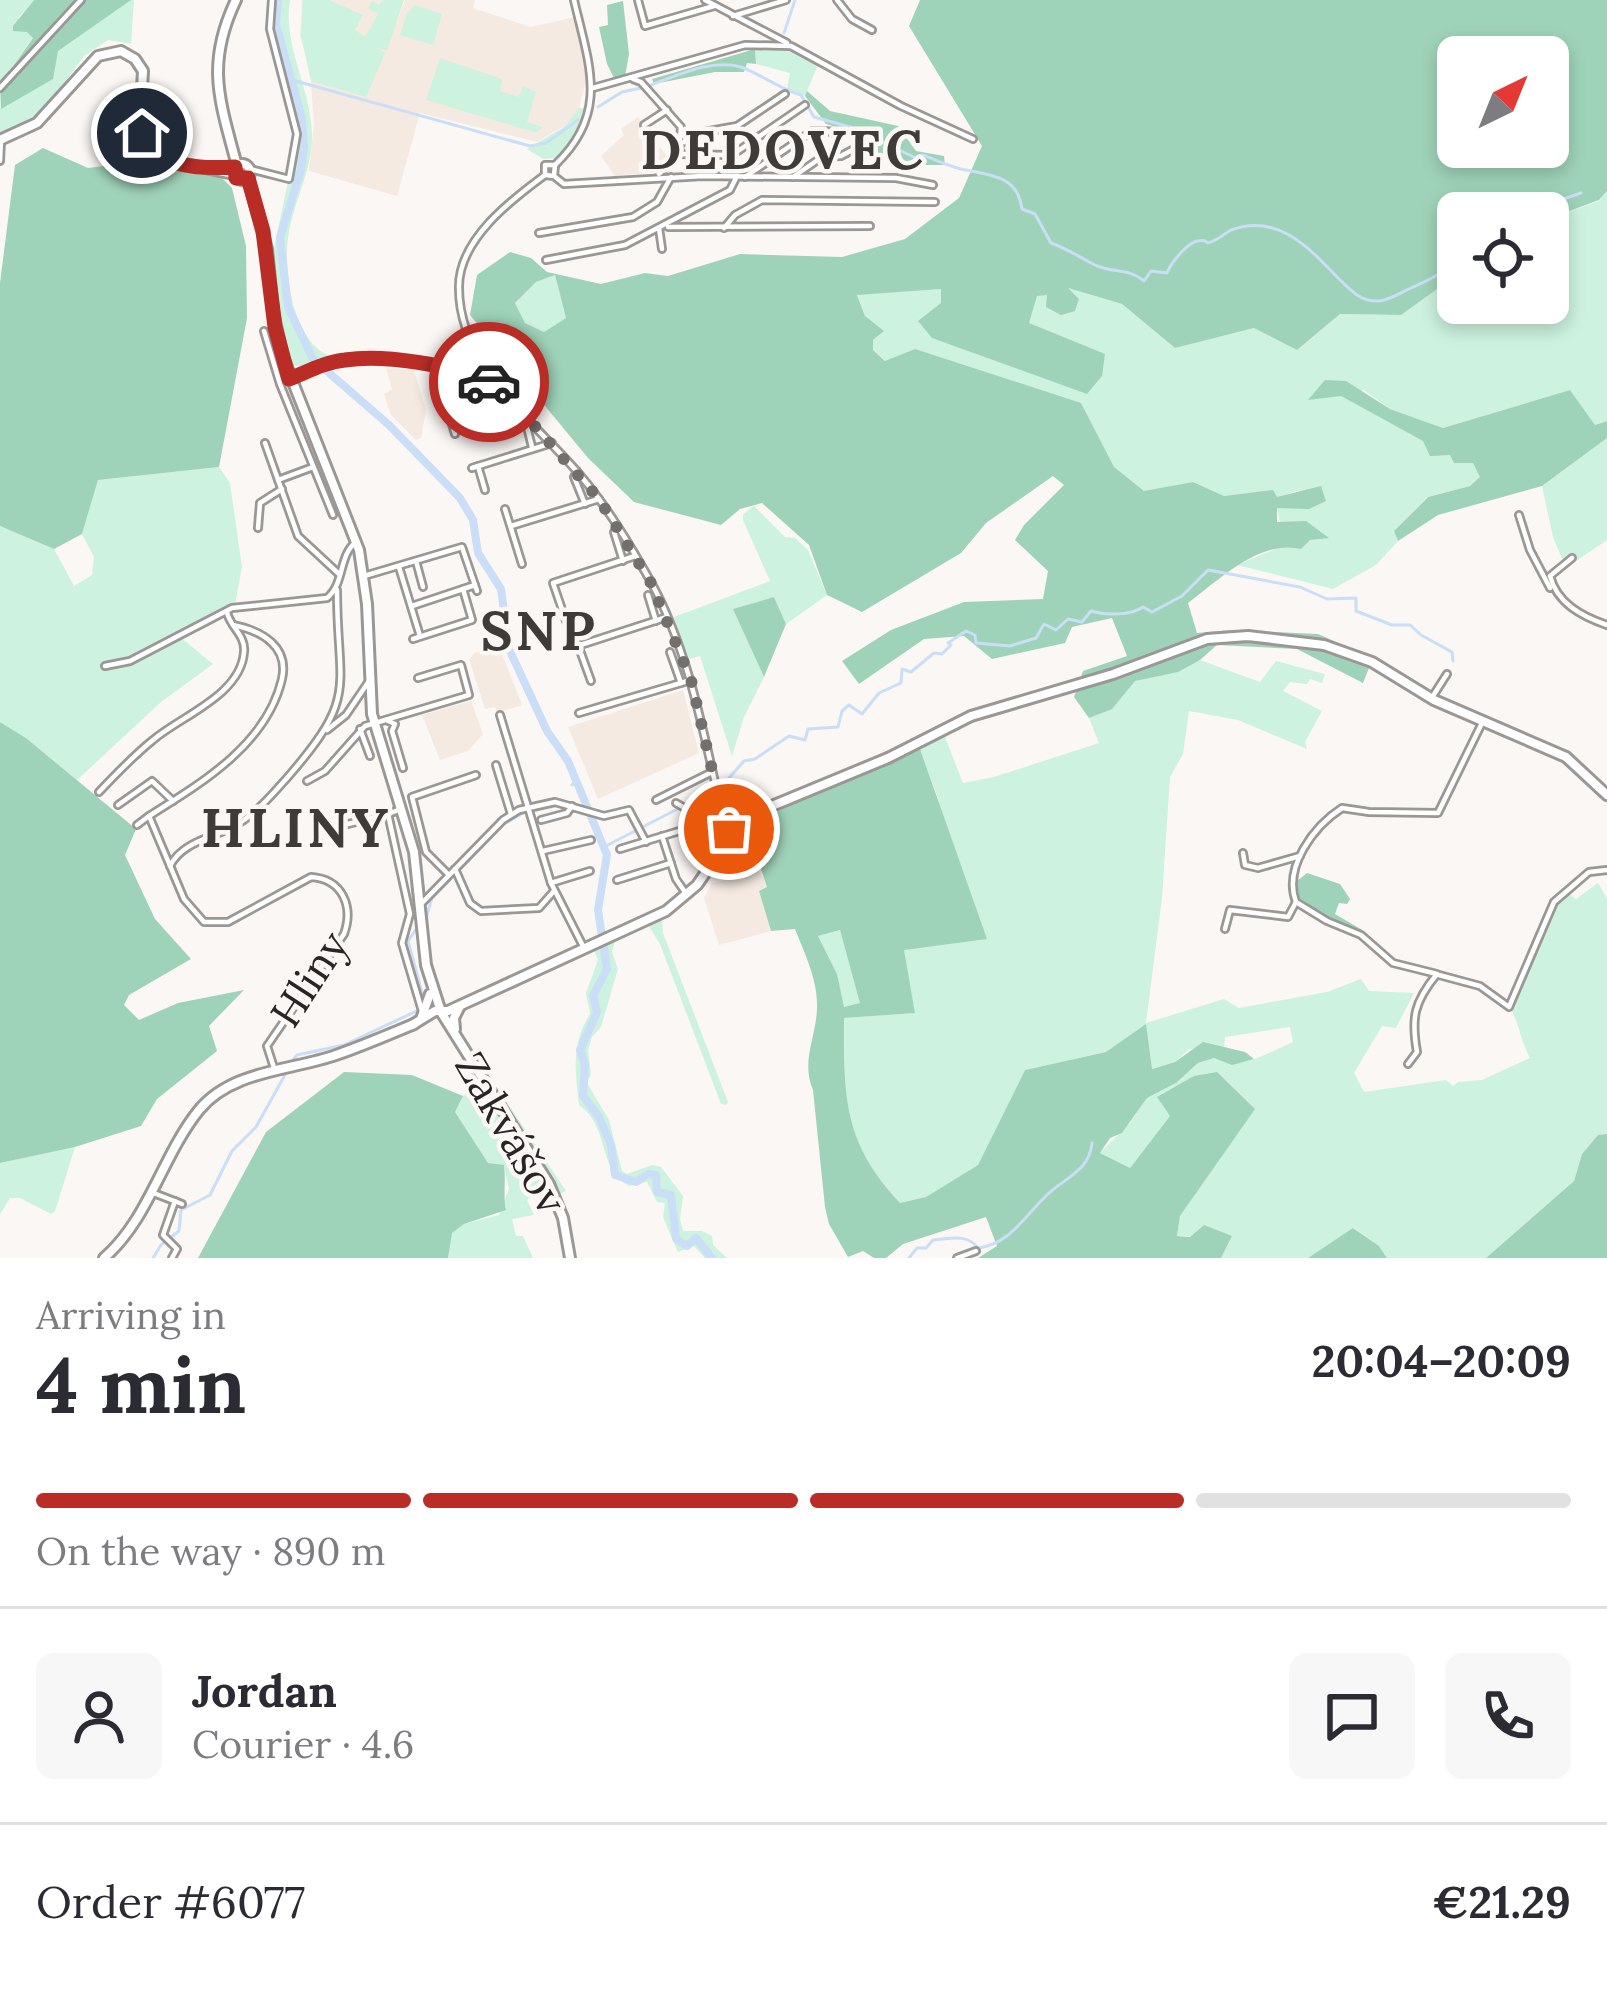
<!DOCTYPE html>
<meta charset="utf-8">
<style>
body{margin:0;font-family:Lora,serif;background:#f7f7f7;color:#2b2b33;height:100vh;display:flex;flex-direction:column;font-size:45px;white-space:nowrap}
*{box-sizing:border-box;margin:0}
p{font-size:39px;color:#7c7c81}
.icon{flex:none;width:66px;height:66px;fill:none;stroke:currentColor;stroke-width:2;stroke-linecap:round;stroke-linejoin:round}
.map{position:relative;height:1258px;overflow:hidden}
.details{display:flex;flex-direction:column;background:#fff;flex:1}
.details>*{flex:none}
.needle{width:78px;rotate:43deg}
.fabs{position:absolute;left:1437px;top:36px;display:grid;gap:24px}
.fabs a{display:grid;place-items:center;width:132px;height:132px;border-radius:18px;background:#fff;box-shadow:0 6px 18px #0003;font-size:60px}
.pin{position:absolute;display:grid;place-items:center;width:102px;height:102px;color:#fff;margin:-51px;border:6px solid #fff;border-radius:50%;box-shadow:0 3px 12px #0007}
.courier{position:absolute;display:grid;place-items:center;width:120px;height:120px;margin:-60px;border:9px solid #ba2c26;border-radius:50%;background:#fff;color:#222;box-shadow:0 3px 15px #0007}
.headline em{font-style:normal;font-weight:800}
.headline div{display:flex;flex-direction:column-reverse}
.headline{display:flex;align-items:center;justify-content:space-between;height:204px;padding:0 36px}
h1{font-size:78px;font-weight:800;line-height:90px}
.bar{display:grid;grid-template-columns:repeat(4,1fr);gap:18px 12px;align-content:center;height:144px;padding:0 36px}
.bar i{height:15px;border-radius:9px;background:#e1e1e2}
.bar .on{background:#ba2c26}
.bar p{grid-column:span 4}
.line{display:flex;align-items:center;gap:30px;padding:0 36px;border-top:3px solid #e1e1e2}
.line div{flex:1}
.round{display:grid;place-items:center;flex:none;width:126px;height:126px;border-radius:18px;background:#f7f7f7}
.map>svg:first-child{display:block}
.built{fill:#f5eae2}
.green{fill:#cdf2df}
.forest{fill:#9fd3b9;fill-rule:evenodd}
.lines{fill:none;stroke-linecap:round;stroke-linejoin:round}
.stream{stroke:#cadef7;stroke-width:3}
.river{stroke:#cadef7;stroke-width:8}
.minor-casing{stroke:#9a9794;stroke-width:10}
.tertiary-casing{stroke:#9a9794;stroke-width:14}
.secondary-casing{stroke:#9a9794;stroke-width:14}
.minor{stroke:#fff;stroke-width:4.5}
.tertiary{stroke:#fff;stroke-width:8}
.secondary{stroke:#fff;stroke-width:8}
.done{stroke:#726f6d;stroke-width:12;stroke-dasharray:0 21.6}
.route{stroke:#ba2c26;stroke-width:15}
.labels{text-anchor:middle;stroke-width:9;stroke-linejoin:round;paint-order:stroke}
.street-label{font-size:42px;fill:#282625;stroke:#fbf7f4}
.district-label{font-size:54px;font-weight:bold;letter-spacing:3px;fill:#3e3b38;stroke:#fbf7f4}
</style>
<div class="map">
<svg width="1607" height="1258" viewBox="0 0 1607 1258">
<rect width="100%" height="100%" fill="#fbf7f4"/>
<g class="built">
<polygon points="302,0 383,0 386,51 405,0 475,0 473,8 531,27 575,17 589,70 578,111 564,126 537,142 420,113 397,196 309,171 314,124 310,70 300,36"/>
<polygon points="638,117 670,161 649,173 615,176 601,156 624,135 621,129"/>
<polygon points="386,368 414,370 426,410 421,438 416,440 391,415 384,394 392,389"/>
<polygon points="499,646 522,705 497,713 495,707 485,709 469,659 475,653"/>
<polygon points="683,690 699,753 598,799 568,727"/>
<polygon points="471,701 483,734 468,751 440,760 422,715"/>
<polygon points="737,849 764,878 768,888 759,892 771,931 719,945 704,898 712,883 730,879 726,851"/>
</g>
<g class="green">
<polygon points="0,0 34,0 18,18 33,37 0,85"/>
<polygon points="130,0 134,0 131,44 108,40 84,56 42,113 0,144 0,108 24,94 57,51"/>
<path d="M272 0H290C282 47 313 91 312 139 311 174 292 205 288 239 283 276 295 353 339 358L307 367 292 365 277 301 274 248 297 139 270 29Z"/>
<polygon points="303,0 329,0 363,15 355,30 365,37 378,14 368,8 372,1 379,5 383,0 404,0 387,51 378,48 385,53 366,97 311,81 301,36"/>
<polygon points="415,5 442,14 433,45 400,35 406,15"/>
<polygon points="755,49 789,49 819,62 805,96 787,89 790,73 756,64"/>
<polygon points="440,58 502,79 500,91 519,97 523,86 536,92 527,122 543,127 537,132 527,130 426,100"/>
<polygon points="579,108 586,109 575,135 557,158 543,159 527,149 564,127"/>
<polygon points="1607,191 1607,421 1595,425 1570,390 1443,428 1390,409 1364,390 1341,396 1450,455 1473,463 1481,478 1470,486 1427,497 1394,531 1398,541 1376,565 1333,589 1237,565 1285,545 1277,508 1300,506 1299,490 1276,498 1272,490 1224,496 1193,482 1145,492 1114,468 1081,403 1012,383 886,361 873,350 873,340 883,332 865,316 857,294 941,289 941,302 1028,323 1037,296 1065,287 1122,304 1175,348 1254,328 1297,350 1340,314 1401,315 1458,274 1458,303 1548,303 1548,219 1599,201"/>
<polygon points="555,275 566,318 544,332 525,323 515,303 536,282"/>
<polygon points="1607,438 1607,540 1566,568 1553,537 1542,486"/>
<polygon points="219,467 230,483 242,567 235,605 180,637 213,664 161,702 77,780 26,738 0,722 0,526 54,549 74,586 92,575 94,557 82,534 98,480"/>
<polygon points="754,506 785,537 795,538 808,550 827,595 786,624 774,597 734,609 764,677 744,717 732,756 700,656 689,659 674,617 770,581 743,520 743,514"/>
<path d="M1200 660 1260 682 1276 661 1325 674 1322 683 1310 679 1307 684 1290 682 1283 691 1322 711 1305 742 1307 749 1238 720 1189 711 1183 754 1170 777 1162 898 1146 1023 1224 999 1239 1008 1327 992 1361 979 1369 991 1414 993 1396 1028 1382 1026 1354 1073 1364 1092 1446 1080 1453 1086 1458 1082 1482 1080 1530 1058C1521 1042 1520 1027 1512 1011L1560 898 1568 893 1576 899 1598 883 1607 899V1134L1598 1135 1582 1154 1574 1181 1486 1258H1387L1379 1246 1354 1228 1308 1258H1221L1232 1236H1177L1180 1216 1254 1109 1170 1116 1130 1168 1100 1153 1130 1123 1147 1098 1176 1083 1198 1063 1214 1058C1244 1070 1265 1054 1293 1042L1290 1027 1225 1037 1224 1048 1189 1049 1175 1062 1151 1069 1145 1025 1106 1052 1025 1070 978 1165 926 1197 900 1204C841 1138 845 1101 844 1018L915 1013 903 950 939 801 920 749 945 737 963 783 994 777 1099 743 1089 718C1119 706 1114 695 1134 682 1145 675 1182 669 1200 660Z"/>
<polygon points="662,917 663,933 728,1102 726,1105 721,1104 660,944 647,923"/>
<polygon points="840,930 861,1004 843,1007 837,974 818,936"/>
<path d="M615 941 612 952 618 969 601 1027 592 1037 588 1050 591 1074 587 1083 609 1120 622 1171 627 1174 652 1165 661 1167 683 1196 680 1219 683 1231H702L712 1236 713 1245 727 1258H705L694 1246 678 1252 663 1217 665 1203 657 1202 647 1182 629 1186C597 1169 610 1126 579 1105 575 1071 571 1044 590 1014L586 993 598 960 594 950Z"/>
<polygon points="474,1087 500,1092 566,1191 553,1197 545,1186 527,1200 534,1215 512,1219 516,1236 523,1236 533,1258 448,1258 451,1233 464,1224 499,1215 509,1189 504,1166 488,1164 455,1112 463,1096"/>
<polygon points="75,1147 55,1211 51,1214 20,1198 10,1198 0,1214 0,1163"/>
</g>
<g class="forest">
<polygon points="34,0 131,0 58,51 53,79 1,109 0,85 33,38 27,32 13,31 13,26"/>
<path d="M920 0H1607V191L1599 200 1548 219V213H1458V274L1401 315 1340 314 1297 350 1254 328 1175 348 1122 304 1068 288 1079 299 1075 311 1061 315 1046 307 1047 295 1037 296 1029 323 1105 354 1102 376 1087 394 932 338 918 321 941 303V289L857 295 865 316 884 331 873 340V350L885 361 915 349 1081 403 1114 467 1144 491 1193 482 1224 496 1273 490 1277 497 1321 486 1326 501 1309 509 1277 508V522L1306 521 1329 538 1310 540 1301 549C1260 539 1219 580 1188 603L1197 633 1232 630 1318 634 1373 658 1363 683 1297 649 1217 645 1200 660 1178 672 1135 681 1112 709 1089 718 1074 697 1083 671 1127 656 1112 618 1072 627 1065 643 992 659 964 636 924 639 859 684 842 661 891 630 964 602 1043 599 1048 571 1015 540 1024 525 1064 485 1053 476 986 523 961 553 862 612 827 595 809 545 762 503 740 509 721 525 634 502 588 458 470 315 477 275 510 252 531 258 547 272 601 284 645 273 668 276 740 254 842 257 905 239 959 198 982 146 909 26ZM1458 57H1548V147H1458ZM555 275 566 318 544 332 525 323 515 303 536 282Z"/>
<polygon points="623,1 629,54 625,77 615,80 607,64 599,27 608,25 607,5"/>
<polygon points="755,49 756,64 747,63 744,72 715,72 654,84 652,79"/>
<polygon points="807,91 830,111 898,126 916,151 944,156 945,165 909,165 863,148 848,130 826,124 805,96"/>
<polygon points="120,128 132,130 158,164 220,176 232,188 246,246 247,318 219,467 98,480 82,534 54,549 0,526 0,283 15,165 43,148 88,168 128,163"/>
<polygon points="1325,380 1346,381 1390,409 1443,428 1570,390 1595,425 1607,421 1607,438 1542,486 1438,515 1398,541 1394,531 1428,497 1470,486 1480,477 1473,463 1454,463 1450,455 1430,456 1423,441 1341,396 1308,400"/>
<polygon points="774,597 786,624 764,677 733,609"/>
<polygon points="0,722 26,738 136,829 125,855 155,919 191,959 129,995 124,1005 139,1020 178,1003 244,990 209,1026 217,1051 157,1099 141,1126 75,1147 0,1163"/>
<path d="M920 749 987 939 904 950 915 1013 844 1018C844 1098 843 1142 900 1203L926 1197 978 1165 1025 1070 1106 1052 1146 1024 1152 1069 1175 1062 1203 1042 1245 1052 1254 1059 1232 1065 1214 1058 1198 1063 1176 1083 1147 1098 1122 1133 1110 1138 1100 1153 1130 1168 1170 1116 1157 1097 1194 1076 1217 1072 1255 1109 1180 1216 1177 1236 1190 1237 1204 1225 1232 1236 1221 1258H978L997 1246 986 1217 903 1244 886 1258H874L863 1251 848 1257 829 1224 825 1207 813 1090C800 1060 818 1034 817 1004 817 978 804 952 795 929L771 931 759 891 767 887 747 827 824 788ZM840 930 860 1003 844 1007 837 974 818 936Z"/>
<path d="M1307 873 1340 884 1350 899 1347 904 1339 903 1335 914 1364 931C1338 926 1319 913 1298 897L1296 882Z"/>
<path d="M344 1072 412 1075 463 1096 455 1112 488 1163 504 1165C506 1180 503 1200 506 1210L464 1224 452 1233 448 1258H198L266 1132Z"/>
<polygon points="1607,1134 1607,1258 1486,1258 1574,1181 1582,1154 1598,1135"/>
<polygon points="1353,1228 1379,1246 1387,1258 1308,1258"/>
</g>
<g class="lines">
<g class="stream">
<polyline points="784,33 795,0"/>
<polyline points="292,80 530,146 546,143 578,120"/>
<path d="M648 86C675 77 710 58 741 67 759 73 779 89 801 95L814 117 850 127 916 158 923 155C935 160 948 166 961 169 989 175 1018 175 1022 209L1035 214 1051 243C1068 249 1081 258 1097 266 1114 273 1129 268 1144 281L1151 271 1167 273C1171 263 1186 244 1197 241 1213 238 1200 247 1215 240 1221 238 1225 233 1231 230 1278 212 1311 250 1339 279 1351 290 1359 301 1377 301 1387 302 1402 292 1411 288 1427 281 1446 272 1458 260"/>
<polyline points="598,107 622,92 641,88"/>
<polyline points="1522,213 1581,193"/>
<polyline points="572,785 576,780"/>
<polyline points="537,808 559,805"/>
<path d="M604 847 722 786 744 761 755 759 789 736 805 740 808 729 838 727 842 711 849 705 862 714 879 693 901 683 902 669 911 672 934 653 942 654 951 645 948 643 966 631 975 635 976 643 1010 646 1036 638 1044 624 1056 630 1068 619 1082 622 1091 611C1104 615 1131 616 1143 607L1152 612 1182 596 1208 570 1300 587 1327 599 1356 598V611L1392 625H1410L1421 635 1452 652 1453 661"/>
<polyline points="426,918 432,898 504,824 528,810"/>
<polyline points="419,925 408,941 424,1000"/>
<polyline points="290,1064 297,1055 344,1045 421,1009"/>
<polyline points="153,1258 161,1245 179,1231 181,1210 210,1195 232,1151 256,1127 286,1073"/>
<path d="M909 1258 917 1248H926L933 1240C949 1239 967 1233 978 1248 1011 1244 1025 1215 1048 1194 1065 1178 1090 1170 1092 1143"/>
</g>
<polyline class="river" points="278,0 276,24 302,118 304,147 301,170 280,237 288,307 313,359 389,425 460,498 473,520 478,553 501,589 509,649 547,731 568,761 607,855 598,910 607,969 593,996 597,1012 580,1050 585,1065 583,1096 599,1117 611,1145 615,1175 636,1182 648,1174 656,1175 657,1192 671,1195 676,1239 687,1246 696,1238 712,1258"/>
<g class="minor-casing">
<g id="minor">
<polyline points="638,0 645,26 714,6"/>
<polyline points="705,0 787,43"/>
<polyline points="837,0 852,19 872,30"/>
<polyline points="733,16 786,0"/>
<polyline points="633,79 641,82 681,127 679,154 659,174"/>
<polyline points="0,88 81,0"/>
<polyline points="593,88 745,45 791,46 901,106 973,139"/>
<polyline points="644,125 667,110"/>
<polyline points="684,142 693,134 737,126 785,94"/>
<polyline points="679,154 727,155 738,151 805,105"/>
<polyline points="0,161 1,140"/>
<path d="M555 165C610 113 589 65 574 0"/>
<polyline points="250,169 289,179 297,134 270,29 272,0"/>
<path d="M545 175C511 200 458 240 459 288 459 367 534 421 580 475 608 508 630 545 651 582 689 652 703 731 721 809"/>
<polyline points="554,176 555,165 545,165 545,175 554,176 564,184 703,176 896,178 933,185"/>
<polyline points="745,177 812,131 846,132"/>
<polyline points="793,177 822,157 841,156 856,148"/>
<polyline points="668,227 870,226"/>
<polyline points="659,228 662,249"/>
<polyline points="724,228 735,215 762,200 935,202"/>
<polyline points="539,233 633,217 657,202 671,177"/>
<polyline points="546,260 625,245 730,190 737,176"/>
<polyline points="264,331 280,384 333,515"/>
<polyline points="435,367 455,434"/>
<polyline points="453,367 473,346"/>
<path d="M289 379C307 372 324 363 342 360 386 353 459 366 498 387"/>
<polyline points="439,384 493,390 496,386"/>
<polyline points="473,388 484,420"/>
<polyline points="527,427 532,447"/>
<polyline points="265,443 298,536 339,574"/>
<polyline points="478,466 485,490"/>
<polyline points="472,468 552,443"/>
<polyline points="577,471 574,477 585,504"/>
<polyline points="278,480 313,467"/>
<polyline points="505,509 522,564"/>
<polyline points="1519,515 1530,550 1550,588"/>
<polyline points="511,526 599,499"/>
<polyline points="258,528 260,503 282,489"/>
<polyline points="614,532 623,561"/>
<path d="M1572 558 1550 576C1557 603 1581 616 1607 625"/>
<polyline points="416,561 423,587"/>
<polyline points="399,567 420,636"/>
<polyline points="364,576 462,547 477,591"/>
<polyline points="648,595 656,621"/>
<polyline points="412,606 475,585"/>
<polyline points="566,621 553,583 635,556"/>
<path d="M233 625C263 631 289 647 282 679 267 744 202 783 149 816L184 899 204 922H228L311 877C342 879 354 906 344 934L267 1046 275 1071"/>
<polyline points="413,639 472,620 463,589"/>
<polyline points="578,645 591,681"/>
<polyline points="568,649 667,617"/>
<polyline points="670,652 681,683"/>
<path d="M105 666 130 661 232 608 327 598C345 584 338 555 357 541"/>
<polyline points="1431,699 1447,674"/>
<polyline points="579,713 691,680"/>
<polyline points="500,715 551,883"/>
<polyline points="386,720 395,724 392,731 403,768"/>
<polyline points="360,729 370,756"/>
<polyline points="327,730 346,715 369,681"/>
<polyline points="496,765 511,814"/>
<polyline points="307,781 325,771 365,726 469,695 461,665 418,678"/>
<path d="M99 792C116 774 133 756 153 740 181 716 241 695 244 652 246 635 229 626 227 612"/>
<polyline points="656,800 710,773"/>
<polyline points="118,805 152,781 173,801"/>
<polyline points="401,809 388,814 410,914 402,943 422,1011"/>
<polyline points="541,820 567,813 572,806"/>
<polyline points="137,825 149,816"/>
<polyline points="344,825 388,814"/>
<polyline points="662,836 676,879 687,895"/>
<polyline points="620,849 709,822 676,803"/>
<polyline points="543,851 591,840"/>
<polyline points="1243,853 1245,865 1258,868 1300,856"/>
<path d="M170 866C181 843 211 838 232 827 254 816 271 796 287 778 360 694 337 690 337 590"/>
<polyline points="455,869 470,903 481,911 539,908 554,891"/>
<polyline points="448,874 426,852 412,797 476,775"/>
<polyline points="617,880 671,863"/>
<polyline points="420,905 503,820 519,810 555,802 604,816 629,810 646,842"/>
<polyline points="1225,929 1230,910 1288,917 1296,902"/>
<polyline points="584,948 551,883 590,871"/>
<polyline points="1439,975 1480,986 1509,1007 1554,902 1589,872 1607,870"/>
<path d="M1408 1064 1417 1052C1411 1018 1414 1002 1437 974L1393 963 1361 935 1327 921 1296 902C1283 867 1314 826 1342 808L1369 812 1438 813 1483 721"/>
<polyline points="151,1192 182,1204"/>
<polyline points="172,1258 177,1249 163,1235 175,1201"/>
<polyline points="957,1258 976,1251"/>
</g>
</g>
<g class="tertiary-casing">
<g id="tertiary">
<polyline points="0,140 37,123 98,56 121,51 135,59 143,71 140,123 151,148 170,161 234,174"/>
<polyline points="721,809 723,843"/>
<polyline points="412,1025 435,1011 448,1011 666,911 697,885 733,833 767,808 888,758 971,716 1113,674 1207,639 1248,636 1324,645 1372,662 1434,700 1566,757 1607,795"/>
<path d="M104 1258C149 1219 162 1156 199 1110 232 1070 290 1071 336 1055 362 1046 388 1035 414 1024"/>
</g>
</g>
<g class="secondary-casing">
<g id="secondary">
<path d="M236 0C205 65 220 101 237 166"/>
<circle cx="242" cy="172" r="8"/>
<polyline points="248,178 267,249 273,312 283,357 359,550 367,604 372,714 414,852 426,965 441,1012 549,1184 563,1218 570,1258"/>
<polyline points="421,1019 430,994"/>
<polyline points="455,1029 454,1018 460,1006"/>
</g>
</g>
<use href="#minor" class="minor"/>
<use href="#tertiary" class="tertiary"/>
<use href="#secondary" class="secondary"/>
</g>
<g class="lines">
<polyline class="done" points="489,382 503,390 599,499 651,583 691,680 721,808 733,833 729,829"/>
<path class="route" d="M142 133C159 169 200 169 235 167L236 178H248L263 231 275 327 289 379C307 372 325 362 345 360 384 354 453 365 489 382"/>
</g>
<g class="labels">
<g class="street-label">
<text transform="translate(309 979) rotate(-57)" y="15">Hliny</text>
<text transform="translate(511 1133) rotate(60)" y="15">Zakvášov</text>
</g>
<g class="district-label">
<text x="783" y="169">DEDOVEC</text>
<text x="539" y="650">SNP</text>
<text x="296" y="847">HLINY</text>
</g>
</g>
</svg>
<div class="fabs">
<a><svg class="needle" viewBox="-14 -14 28 28"><path d="M0-13l5 13h-10z" fill="#e53935"/><path d="M0 13l5-13h-10z" fill="#7c7c81"/></svg></a>
<a><svg class="icon" aria-label="locate" viewBox="0 0 24 24"><circle cx="12" cy="12" r="6"/><path d="M12 2v4M12 18v4M2 12h4M18 12h4"/></svg></a>
</div>
<div class="pin" style="left:729px;top:829px;background:#ea580c"><svg class="icon" aria-label="bag" viewBox="0 0 24 24"><path d="M5 8h14l-1 12H6zM9 8a3 3 0 0 1 6 0"/></svg></div>
<div class="pin" style="left:142px;top:133px;background:#1f2937"><svg class="icon" aria-label="home" viewBox="0 0 24 24"><path d="M3 11l9-7 9 7M6 9v11h12V9"/></svg></div>
<div class="courier" style="left:489px;top:382px"><svg class="icon" aria-label="car" viewBox="0 0 24 24"><path d="M5 17H2v-5l4-1 3-4h7l3 4 3 1v5h-3M9 17h6M6 11h13"/><circle cx="7" cy="17" r="2"/><circle cx="17" cy="17" r="2"/></svg></div>
</div>
<section class="details">
<div class="headline"><div><h1>4 min</h1><p>Arriving in</p></div><em>20:04–20:09</em></div>
<div class="bar"><i class="on"></i><i class="on"></i><i class="on"></i><i></i><p>On the way · 890 m</p></div>
<div class="line" style="height:216px"><a class="round"><svg class="icon" aria-label="person" viewBox="0 0 24 24"><circle cx="12" cy="8" r="4"/><path d="M4 21q1-7 8-7t8 7"/></svg></a><div><b>Jordan</b><p>Courier · 4.6</p></div><a class="round"><svg class="icon" aria-label="chat" viewBox="0 0 24 24"><path d="M4 5h16v11H9l-5 4z"/></svg></a><a class="round"><svg class="icon" aria-label="phone" viewBox="0 0 24 24"><path d="M5 4h4l2 5-3 2q2 4 5 5l2-3 5 2v4C11 20 4 13 5 4z"/></svg></a></div>
<div class="line" style="height:156px"><div>Order #6077</div><b>€21.29</b></div>
</section>
